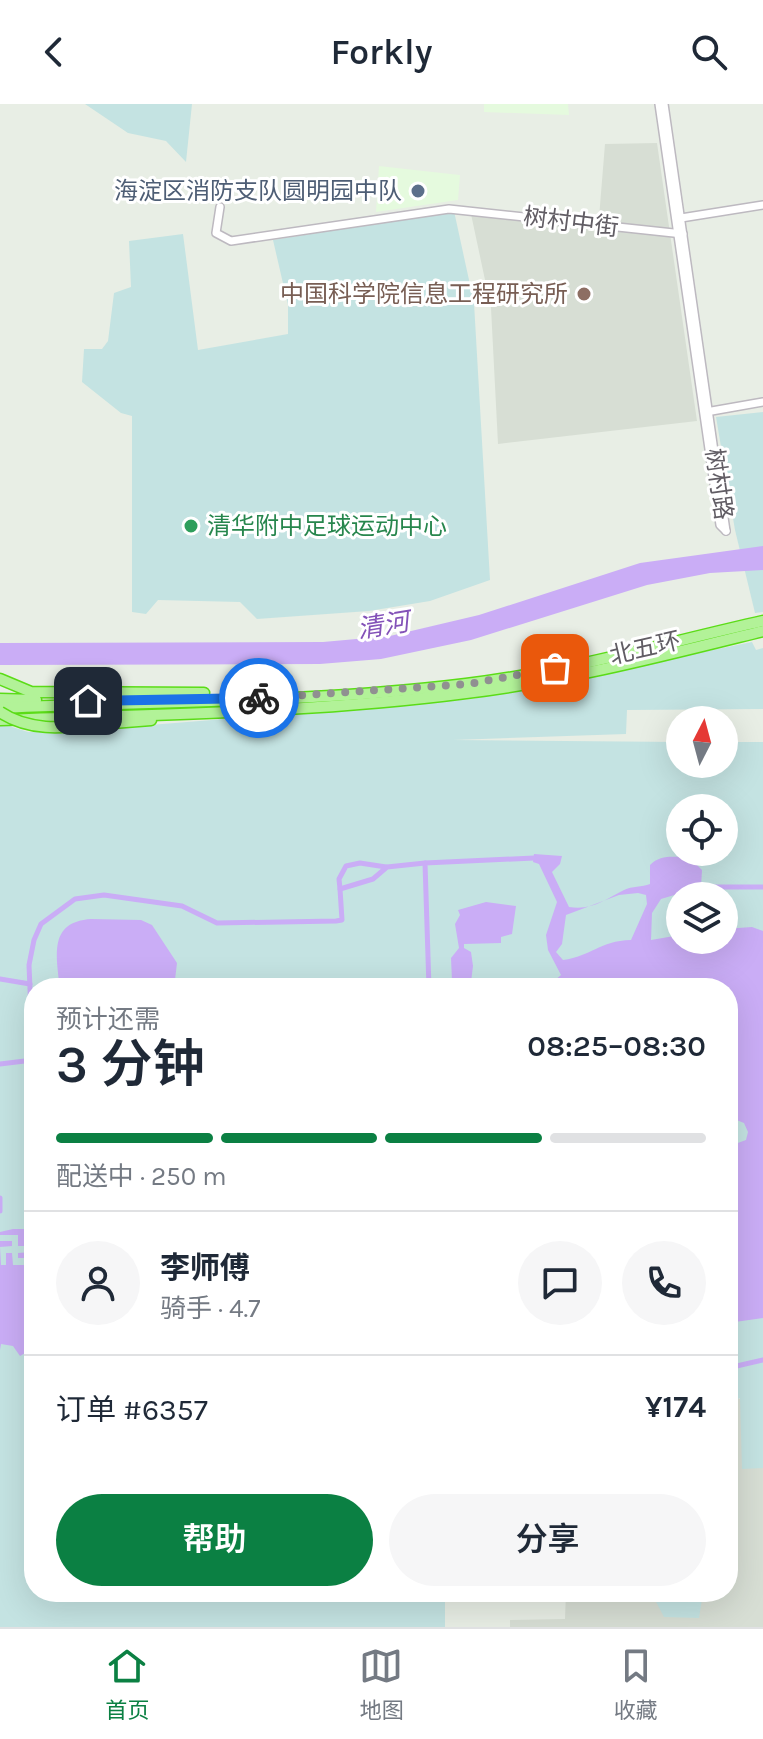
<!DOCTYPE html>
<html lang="zh">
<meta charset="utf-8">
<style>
body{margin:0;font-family:Karla,"Noto Sans SC",sans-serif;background:#f6f6f7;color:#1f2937;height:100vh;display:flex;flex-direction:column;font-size:30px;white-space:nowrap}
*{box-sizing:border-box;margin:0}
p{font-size:26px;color:#747a83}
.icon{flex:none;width:44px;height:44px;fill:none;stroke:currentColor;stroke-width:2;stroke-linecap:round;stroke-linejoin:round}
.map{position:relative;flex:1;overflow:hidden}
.drawer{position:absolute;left:24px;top:874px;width:714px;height:624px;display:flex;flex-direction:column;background:#fff;border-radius:32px;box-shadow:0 8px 32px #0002}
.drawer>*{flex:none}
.needle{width:52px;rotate:6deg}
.fabs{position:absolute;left:666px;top:602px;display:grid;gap:16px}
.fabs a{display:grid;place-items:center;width:72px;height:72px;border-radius:50%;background:#fff;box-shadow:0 8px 32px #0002;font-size:40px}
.pin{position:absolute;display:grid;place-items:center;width:68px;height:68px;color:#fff;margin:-34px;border-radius:16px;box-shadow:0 4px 12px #0006}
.courier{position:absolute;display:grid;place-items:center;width:80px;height:80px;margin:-40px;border:6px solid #1a73e8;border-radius:50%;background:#fff;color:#222;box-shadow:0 2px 10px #0007}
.headline em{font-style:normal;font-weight:600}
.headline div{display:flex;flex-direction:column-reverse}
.headline{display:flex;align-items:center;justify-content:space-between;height:136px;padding:0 32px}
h1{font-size:52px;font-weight:600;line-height:60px}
.bar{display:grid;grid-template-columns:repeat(4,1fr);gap:12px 8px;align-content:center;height:96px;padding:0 32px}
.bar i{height:10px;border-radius:6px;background:#e0e1e3}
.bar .current{background:#0b8043}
.bar p{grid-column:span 4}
.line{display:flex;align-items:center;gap:20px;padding:0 32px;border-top:2px solid #e0e1e3}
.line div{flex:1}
.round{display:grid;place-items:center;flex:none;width:84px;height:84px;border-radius:42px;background:#f6f6f7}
.primary-button{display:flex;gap:16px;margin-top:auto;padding:16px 32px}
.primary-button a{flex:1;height:92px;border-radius:48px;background:#0b8043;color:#fff;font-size:32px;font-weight:600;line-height:92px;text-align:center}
.primary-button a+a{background:#f6f6f7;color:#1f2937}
header{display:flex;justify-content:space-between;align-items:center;height:104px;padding:0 32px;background:#fff;font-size:36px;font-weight:600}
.menu{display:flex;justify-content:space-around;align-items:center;height:112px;border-top:2px solid #e0e1e3;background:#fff;font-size:22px;color:#747a83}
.menu a{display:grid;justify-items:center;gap:4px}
.menu .current{color:#0b8043}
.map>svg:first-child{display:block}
.commercial{fill:#e5fade}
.education{fill:#d7ded4}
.green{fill:#c4e3e2;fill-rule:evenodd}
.water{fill:#caadf6;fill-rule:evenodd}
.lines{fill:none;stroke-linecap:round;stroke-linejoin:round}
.canal{stroke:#caadf6;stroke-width:5}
.secondary-casing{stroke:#bdb9c0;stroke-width:10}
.highway-casing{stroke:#5bdc17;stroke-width:13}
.secondary{stroke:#fff;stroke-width:7}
.highway{stroke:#b2f298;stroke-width:10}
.highway-bridge-casing{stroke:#5bdc17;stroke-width:13;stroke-linecap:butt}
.highway-bridge{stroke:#b2f298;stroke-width:10}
.done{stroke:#909091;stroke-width:8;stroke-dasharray:0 14.4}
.route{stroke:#1a73e8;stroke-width:10}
.service-dot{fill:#5c6f8a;stroke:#fff;stroke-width:3}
.education-dot{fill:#8d6e63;stroke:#fff;stroke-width:3}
.leisure-dot{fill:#2e9e5b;stroke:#fff;stroke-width:3}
.labels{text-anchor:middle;stroke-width:6;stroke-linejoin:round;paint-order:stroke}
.service-label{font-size:24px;fill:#4e5e75;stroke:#fff;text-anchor:end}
.street-label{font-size:24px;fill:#615d64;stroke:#fff}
.education-label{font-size:24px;fill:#785e54;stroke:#fff;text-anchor:end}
.leisure-label{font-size:24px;fill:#27864d;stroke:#fff;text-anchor:start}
.water-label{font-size:26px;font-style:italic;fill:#8352b8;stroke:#fff}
</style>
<header><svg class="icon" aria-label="back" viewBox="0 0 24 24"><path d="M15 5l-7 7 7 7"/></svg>Forkly<svg class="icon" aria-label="search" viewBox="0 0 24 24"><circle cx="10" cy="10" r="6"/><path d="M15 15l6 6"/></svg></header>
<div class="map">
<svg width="763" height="1523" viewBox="0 0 763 1523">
<rect width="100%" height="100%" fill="#e8eee5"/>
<g class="commercial">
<polygon points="484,0 568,0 569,11 484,8"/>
<polygon points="379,62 460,71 458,96 376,108"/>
</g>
<g class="education">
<polygon points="657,39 697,317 498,340 491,204 471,110 598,126 605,40"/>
<polygon points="763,1294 763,1523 510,1523 510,1516 565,1515 566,1488 728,1488 728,1295"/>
</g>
<g class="green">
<polygon points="85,0 192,0 186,58 166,37 128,29"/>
<polygon points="454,107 474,199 490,476 430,497 369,507 257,515 240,498 158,496 146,510 132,508 132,312 121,309 82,278 84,245 102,245 108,237 114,189 131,183 129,137 183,130 198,246 288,230 288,201 273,136"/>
<polygon points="763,308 763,508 755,509 735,426 716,313"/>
<path d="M752 538 756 546 763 544V605L627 606 626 630 453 636 680 638V660H724V638H763V1364L742 1365 740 1294 736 1296V1346H728V884H34V1488H445V1523H0V619L28 628H62L472 595ZM680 704H724V748H680ZM680 792H724V836H680Z"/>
<polygon points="662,1488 703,1489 699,1514 664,1513 654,1494"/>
</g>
<g class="water">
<polygon points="763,442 763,466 710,469 647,481 471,536 381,555 320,560 0,561 0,539 323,538 390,532 479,511 640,459"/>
<path d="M534 750 562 752 560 760 552 768 569 803C592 807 606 795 624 786 632 782 642 783 650 780V761C661 750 676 753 690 754L702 766 701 783 661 795 652 809 651 836 680 831V836H724V825L752 823 763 827V1214L728 1219V1038L735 1040 746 1036 748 1028 744 1019 734 1015 728 1017V884H546L561 871 548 846 546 831 557 798 539 760 533 758ZM638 789 646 791 647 800 631 836C599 837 592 852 563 856L556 848 562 840 566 811 619 791Z"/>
<polygon points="486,798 516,802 512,830 501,833 501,839 464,840 464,844 471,848 473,862 471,878 465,884 459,884 452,877 451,854 459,844 455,820 460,811 458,806"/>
<path d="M91 815 141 816 152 821 177 859 174 884H60C56 850 49 818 91 815Z"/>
<path d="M13 1125H34V1195L30 1201 34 1244 20 1252 13 1242 1 1240 0 1246V1128ZM0 1131H18V1142H24V1131H30L31 1148 18 1149V1154H31V1161H13L12 1149H6V1161H1L0 1143 12 1142V1137H0Z"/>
</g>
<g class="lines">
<g class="canal">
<polyline points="701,783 763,783"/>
<polyline points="340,785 339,775 346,762 360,759 386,763"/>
<polyline points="0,875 30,880"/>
<polyline points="429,884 425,759 534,754"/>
<polyline points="0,960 33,956 29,861 34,836 41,820 75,795 104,791 182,802 217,819 336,817 342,816 340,785 373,775 387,763 425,759"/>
<polyline points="0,1094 0,1107"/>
<polyline points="728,1264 763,1256"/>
</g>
<g class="secondary-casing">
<g id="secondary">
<polyline points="659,0 720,421 726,427"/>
<polyline points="664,0 715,354"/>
<polyline points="220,103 216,129 231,137 449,105 683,130"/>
<polyline points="681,114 763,101"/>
<polyline points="706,308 763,298"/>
<polyline points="717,366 726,427"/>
</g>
</g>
<g class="highway-casing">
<g id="highway">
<polyline points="0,575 31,588 204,589"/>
<polyline points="0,595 36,596"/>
<path d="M0 604C155 597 312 599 466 580 566 568 665 539 763 517"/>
<path d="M0 616C155 610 312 609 466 589 566 577 666 551 763 527"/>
<polyline points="113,619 151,616"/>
</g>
</g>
<use href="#secondary" class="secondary"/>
<use href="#highway" class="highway"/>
<g class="highway-bridge-casing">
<path id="highway-bridge" d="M0 608C34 631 74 622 113 619"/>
</g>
<use href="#highway-bridge" class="highway-bridge"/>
</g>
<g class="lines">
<polyline class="done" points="259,594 469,580 555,564"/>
<polyline class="route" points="88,597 259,594"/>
</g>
<circle class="service-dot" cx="418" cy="87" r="8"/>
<circle class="education-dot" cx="584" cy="190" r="8"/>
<circle class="leisure-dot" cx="191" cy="422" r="8"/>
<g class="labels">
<g class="service-label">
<text x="402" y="95">海淀区消防支队圆明园中队</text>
</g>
<g class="street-label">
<text transform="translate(571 118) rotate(7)" y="8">树村中街</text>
<text transform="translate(719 380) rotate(82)" y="8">树村路</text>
<text transform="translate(645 544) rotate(-13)" y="8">北五环</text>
</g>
<g class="education-label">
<text x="568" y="198">中国科学院信息工程研究所</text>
</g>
<g class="leisure-label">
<text x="207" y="430">清华附中足球运动中心</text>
</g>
<g class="water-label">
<text transform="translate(383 521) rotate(-9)" y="9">清河</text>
</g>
</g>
</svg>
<div class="fabs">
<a><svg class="needle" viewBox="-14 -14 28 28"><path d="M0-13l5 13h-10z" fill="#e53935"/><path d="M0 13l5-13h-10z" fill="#747a83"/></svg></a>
<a><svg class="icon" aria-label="locate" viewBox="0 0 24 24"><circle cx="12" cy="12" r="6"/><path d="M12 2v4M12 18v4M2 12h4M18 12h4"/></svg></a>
<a><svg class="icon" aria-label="layers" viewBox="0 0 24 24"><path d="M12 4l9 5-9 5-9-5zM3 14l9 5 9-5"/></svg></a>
</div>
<div class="pin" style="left:555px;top:564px;background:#ea580c"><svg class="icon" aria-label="bag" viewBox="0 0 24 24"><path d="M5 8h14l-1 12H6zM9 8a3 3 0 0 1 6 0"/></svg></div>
<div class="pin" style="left:88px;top:597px;background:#1f2937"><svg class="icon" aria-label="home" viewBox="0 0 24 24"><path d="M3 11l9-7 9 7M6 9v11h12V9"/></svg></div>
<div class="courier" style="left:259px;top:594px"><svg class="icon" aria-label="bike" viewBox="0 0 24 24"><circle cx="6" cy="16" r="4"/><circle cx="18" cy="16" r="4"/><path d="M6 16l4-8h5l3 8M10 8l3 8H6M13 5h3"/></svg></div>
<section class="drawer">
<div class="headline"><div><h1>3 分钟</h1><p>预计还需</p></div><em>08:25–08:30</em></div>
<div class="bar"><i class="current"></i><i class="current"></i><i class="current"></i><i></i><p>配送中 · 250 m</p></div>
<div class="line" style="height:144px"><a class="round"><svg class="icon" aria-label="person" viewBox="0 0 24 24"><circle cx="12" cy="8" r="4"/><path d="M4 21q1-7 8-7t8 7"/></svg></a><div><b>李师傅</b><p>骑手 · 4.7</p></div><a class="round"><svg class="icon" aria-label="chat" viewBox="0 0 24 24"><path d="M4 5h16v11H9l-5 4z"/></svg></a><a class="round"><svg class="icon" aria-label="phone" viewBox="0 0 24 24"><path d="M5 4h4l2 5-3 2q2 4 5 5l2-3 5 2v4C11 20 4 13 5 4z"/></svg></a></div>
<div class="line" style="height:104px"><div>订单 #6357</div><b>¥174</b></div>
<div class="primary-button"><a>帮助</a><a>分享</a></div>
</section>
</div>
<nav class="menu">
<a class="current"><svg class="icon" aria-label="home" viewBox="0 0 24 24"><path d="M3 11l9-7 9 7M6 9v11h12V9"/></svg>首页</a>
<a><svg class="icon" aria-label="map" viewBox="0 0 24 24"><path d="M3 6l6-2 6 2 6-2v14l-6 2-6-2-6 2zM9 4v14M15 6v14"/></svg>地图</a>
<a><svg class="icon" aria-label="saved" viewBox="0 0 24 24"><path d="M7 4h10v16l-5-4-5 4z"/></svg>收藏</a>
</nav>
